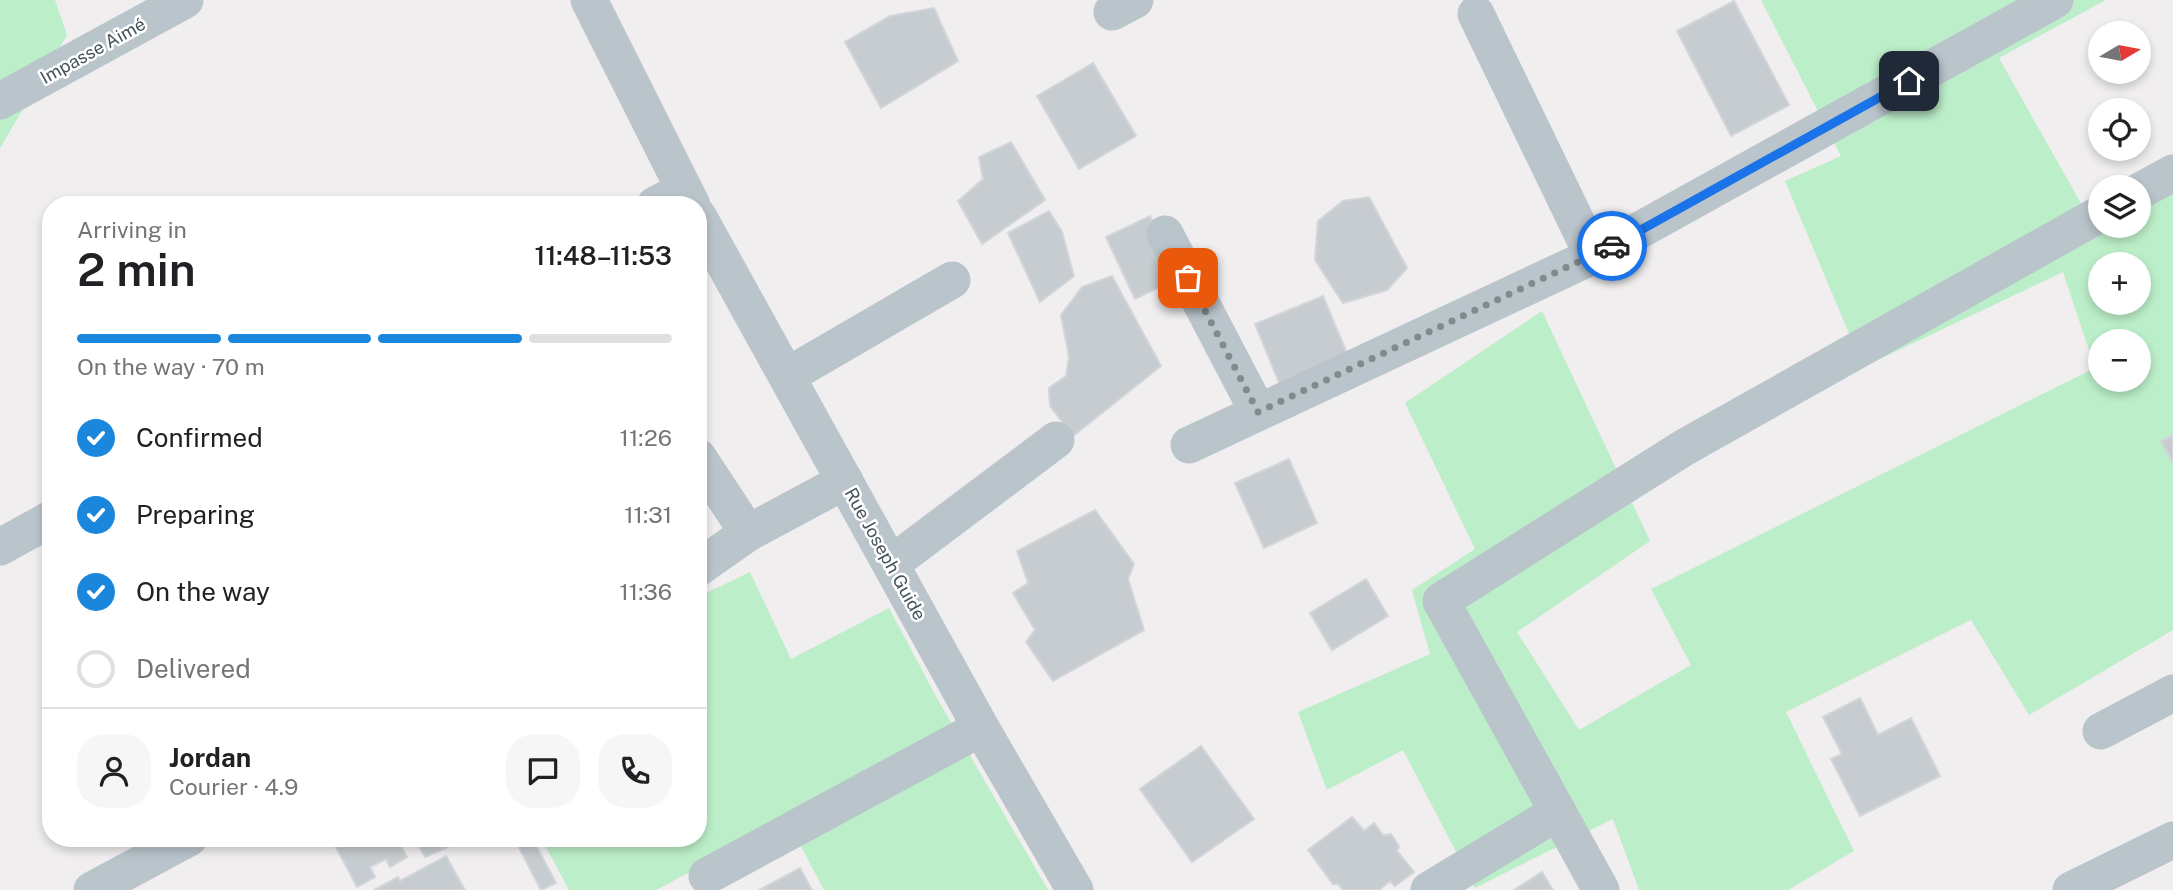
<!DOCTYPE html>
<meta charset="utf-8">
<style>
body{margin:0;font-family:"Public Sans",sans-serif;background:#f6f6f6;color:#202124;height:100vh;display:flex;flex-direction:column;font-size:26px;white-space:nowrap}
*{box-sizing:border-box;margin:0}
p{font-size:23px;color:#757577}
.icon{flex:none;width:38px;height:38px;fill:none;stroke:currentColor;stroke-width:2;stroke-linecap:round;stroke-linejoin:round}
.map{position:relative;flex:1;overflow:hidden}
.details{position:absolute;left:42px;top:196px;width:665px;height:651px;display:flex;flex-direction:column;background:#fff;border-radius:28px;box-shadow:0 4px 10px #0003}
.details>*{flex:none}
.needle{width:46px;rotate:80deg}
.fabs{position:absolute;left:2088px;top:21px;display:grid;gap:14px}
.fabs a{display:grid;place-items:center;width:63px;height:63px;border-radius:50%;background:#fff;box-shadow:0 4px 10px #0003;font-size:35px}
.pin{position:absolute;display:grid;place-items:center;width:60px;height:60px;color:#fff;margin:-30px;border-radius:14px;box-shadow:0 4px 10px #0006}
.courier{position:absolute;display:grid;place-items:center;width:70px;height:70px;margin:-35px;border:5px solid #1a73e8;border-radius:50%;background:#fff;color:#222;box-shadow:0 2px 9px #0007}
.summary em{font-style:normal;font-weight:600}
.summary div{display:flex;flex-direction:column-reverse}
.summary{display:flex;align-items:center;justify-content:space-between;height:119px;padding:0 35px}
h1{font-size:46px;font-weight:600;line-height:52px}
.bar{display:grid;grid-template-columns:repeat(4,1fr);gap:10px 7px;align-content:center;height:84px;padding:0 35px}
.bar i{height:9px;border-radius:5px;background:#e0e0e0}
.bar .selected{background:#1a87dd}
.bar p{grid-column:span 4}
.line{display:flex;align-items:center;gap:18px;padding:0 35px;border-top:2px solid #e0e0e0}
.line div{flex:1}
.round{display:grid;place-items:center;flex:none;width:74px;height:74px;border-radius:28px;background:#f6f6f6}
ol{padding:0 35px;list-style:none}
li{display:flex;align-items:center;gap:21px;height:77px}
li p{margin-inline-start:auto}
li .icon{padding:7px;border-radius:50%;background:#1a87dd;color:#fff;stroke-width:4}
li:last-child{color:#757577}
li i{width:38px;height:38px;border:4px solid #e0e0e0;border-radius:50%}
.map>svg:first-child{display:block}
.green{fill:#bceec9;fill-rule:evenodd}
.building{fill:#c7ccd0;stroke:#d2d5d9;stroke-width:2}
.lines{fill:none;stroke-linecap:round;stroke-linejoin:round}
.minor{stroke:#b9c4cb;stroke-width:37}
.done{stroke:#828a8e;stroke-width:7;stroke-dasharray:0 12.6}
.route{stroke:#1a73e8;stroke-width:9}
.labels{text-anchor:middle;stroke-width:5;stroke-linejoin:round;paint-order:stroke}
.street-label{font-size:18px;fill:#46545b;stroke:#fff}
</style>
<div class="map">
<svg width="2173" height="890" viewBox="0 0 2173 890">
<rect width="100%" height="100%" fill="#f0eeee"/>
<g class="green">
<polygon points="0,0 55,0 67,35 0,148"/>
<path d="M1761 0H2106L1999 58 2097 232 2110 226H2138L2139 211 2173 194V630L2029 715 1971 620 1786 712 1854 851 1788 890H1639L1613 819 1475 888 1403 750 1327 790 1298 712 1430 654 1412 590 1475 549 1405 403 1542 311 1650 541 1517 632 1579 730 1691 665 1651 589 2095 368 2063 272 1863 367 1785 181 1841 156ZM2100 264H2138V303H2100ZM2100 341H2138V380H2100Z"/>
<polygon points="750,572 791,659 889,608 938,700 1048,890 824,890 797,839 694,870 656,890 569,890 541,838 698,838 698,597"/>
</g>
<g class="building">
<polygon points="1734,1 1789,105 1731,136 1677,31"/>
<polygon points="934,8 958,61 881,108 845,42 890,16"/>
<polygon points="1093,63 1136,136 1079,169 1037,96"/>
<polygon points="1011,142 1045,200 982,244 958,201 983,179 979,157"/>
<polygon points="1369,197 1407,268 1387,290 1343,303 1315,260 1318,221 1343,201"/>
<polygon points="1049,211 1062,232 1074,276 1040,302 1008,233"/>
<polygon points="1150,216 1179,278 1135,299 1106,237"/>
<polygon points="1112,276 1161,366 1073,436 1050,406 1049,388 1066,376 1069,357 1061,315 1082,287"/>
<polygon points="1323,296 1348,356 1280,385 1255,324"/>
<polygon points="2173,435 2173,463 2161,441"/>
<polygon points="1289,459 1317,523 1264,548 1235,483"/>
<polygon points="1095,510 1134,564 1128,579 1144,630 1053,681 1026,642 1035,630 1013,593 1028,583 1017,551"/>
<polygon points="1366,579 1388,616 1332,650 1310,613"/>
<polygon points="1860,698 1878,735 1911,718 1940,776 1860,816 1831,759 1842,754 1823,717"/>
<polygon points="1201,746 1254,819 1192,862 1140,789"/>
<polygon points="1352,817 1364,831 1374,823 1383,835 1391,834 1399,846 1397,851 1414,872 1395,886 1390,881 1379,890 1343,890 1338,884 1333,884 1308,850"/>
<polygon points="331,838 397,838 407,857 390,867 386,859 370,867 375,877 357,887"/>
<polygon points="414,838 438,838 444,849 425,857"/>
<polygon points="438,838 464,838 444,849"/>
<polygon points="514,838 532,838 556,883 541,890"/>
<polygon points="446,856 465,890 374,890 398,877 400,881"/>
<polygon points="800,868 812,890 759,890"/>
<polygon points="1542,872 1553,890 1514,890"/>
</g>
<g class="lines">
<g class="minor">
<polyline points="589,0 692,205"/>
<polyline points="1112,12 1135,0"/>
<polyline points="1476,14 1593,256"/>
<polyline points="0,101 185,0"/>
<polyline points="2138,192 2173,173"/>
<polyline points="655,205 684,190"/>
<polyline points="698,216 981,728 1075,890"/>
<polyline points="1165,234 1258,412"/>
<polyline points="787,376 952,280"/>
<polyline points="1189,445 1593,256 2055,0"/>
<polyline points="698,457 748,533 698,568"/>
<polyline points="748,533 845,481"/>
<polyline points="0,547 51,519"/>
<polyline points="891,564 1056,440"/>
<polyline points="2101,731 2173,693"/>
<polyline points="707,876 981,728"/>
<polyline points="92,890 189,838"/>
<polyline points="1429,890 1558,812"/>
<polyline points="1601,890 1441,601 1685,447 2100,214"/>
<polyline points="2071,890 2173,840"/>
</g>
</g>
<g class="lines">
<polyline class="done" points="1188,278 1258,412 1612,246"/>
<polyline class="route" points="1612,246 1909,81"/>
</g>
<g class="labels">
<g class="street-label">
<text transform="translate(93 51) rotate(-29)" y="6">Impasse Aimé</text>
<text transform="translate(885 554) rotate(61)" y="6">Rue Joseph Guide</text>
</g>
</g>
</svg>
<div class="fabs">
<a><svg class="needle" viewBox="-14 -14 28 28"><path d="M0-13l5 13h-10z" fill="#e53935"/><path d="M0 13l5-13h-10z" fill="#757577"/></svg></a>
<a><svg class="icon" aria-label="locate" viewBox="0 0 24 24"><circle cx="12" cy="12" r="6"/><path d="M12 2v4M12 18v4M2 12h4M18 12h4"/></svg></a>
<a><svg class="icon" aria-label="layers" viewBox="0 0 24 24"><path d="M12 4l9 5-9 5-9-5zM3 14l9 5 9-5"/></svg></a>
<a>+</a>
<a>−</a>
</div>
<div class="pin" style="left:1188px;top:278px;background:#ea580c"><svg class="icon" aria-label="bag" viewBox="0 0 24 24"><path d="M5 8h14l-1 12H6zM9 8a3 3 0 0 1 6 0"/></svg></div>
<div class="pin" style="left:1909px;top:81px;background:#1f2937"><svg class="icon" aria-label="home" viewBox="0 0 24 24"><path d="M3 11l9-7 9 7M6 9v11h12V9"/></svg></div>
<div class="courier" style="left:1612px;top:246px"><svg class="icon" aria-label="car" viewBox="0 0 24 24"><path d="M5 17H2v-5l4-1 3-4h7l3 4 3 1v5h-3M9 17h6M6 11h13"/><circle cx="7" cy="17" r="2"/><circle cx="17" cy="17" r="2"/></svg></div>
<section class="details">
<div class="summary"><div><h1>2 min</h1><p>Arriving in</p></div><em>11:48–11:53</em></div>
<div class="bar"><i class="selected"></i><i class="selected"></i><i class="selected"></i><i></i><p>On the way · 70 m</p></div>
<ol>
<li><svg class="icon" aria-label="check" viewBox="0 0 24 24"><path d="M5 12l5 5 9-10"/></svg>Confirmed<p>11:26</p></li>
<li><svg class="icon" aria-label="check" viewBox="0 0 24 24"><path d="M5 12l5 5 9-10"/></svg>Preparing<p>11:31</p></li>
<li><svg class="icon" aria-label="check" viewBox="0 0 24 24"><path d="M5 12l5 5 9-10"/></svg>On the way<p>11:36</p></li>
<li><i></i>Delivered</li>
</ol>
<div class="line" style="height:126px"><a class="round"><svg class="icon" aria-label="person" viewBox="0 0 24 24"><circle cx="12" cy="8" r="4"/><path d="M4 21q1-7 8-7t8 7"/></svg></a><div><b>Jordan</b><p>Courier · 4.9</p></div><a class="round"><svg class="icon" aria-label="chat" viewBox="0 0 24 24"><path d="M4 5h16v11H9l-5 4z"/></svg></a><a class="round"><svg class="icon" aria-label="phone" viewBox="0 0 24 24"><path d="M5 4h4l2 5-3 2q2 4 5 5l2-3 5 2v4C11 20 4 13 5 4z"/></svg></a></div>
</section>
</div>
